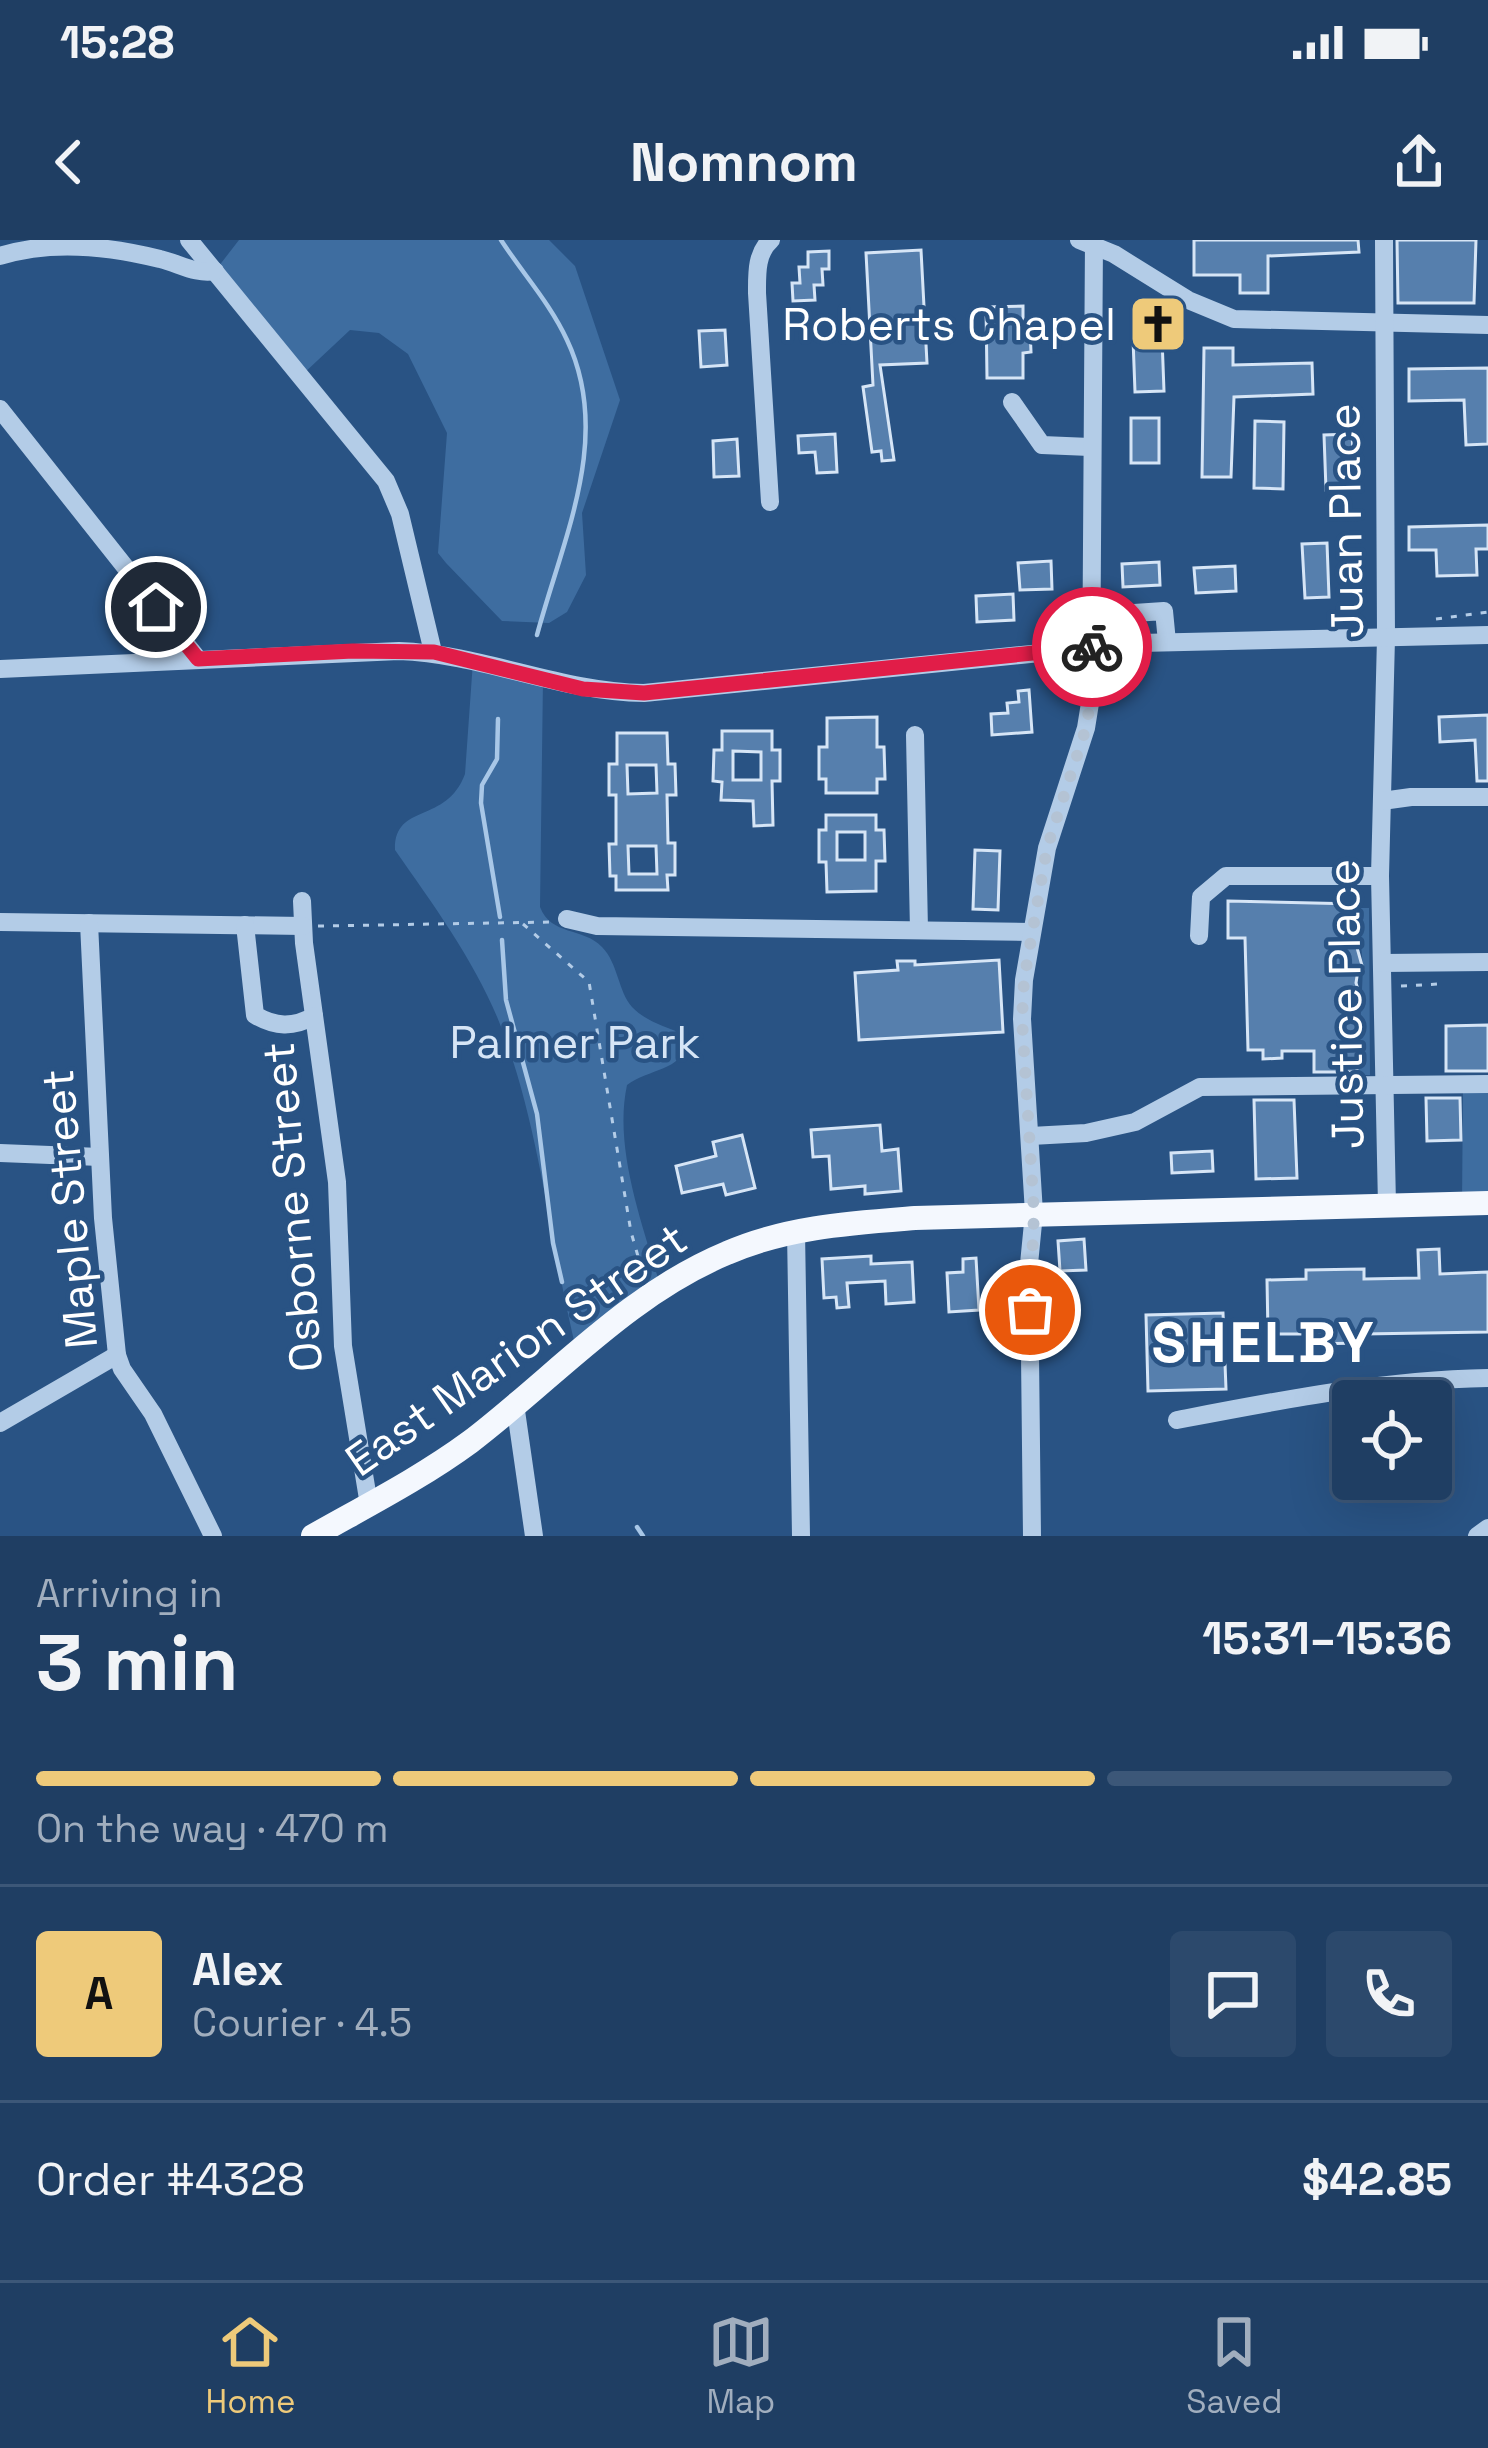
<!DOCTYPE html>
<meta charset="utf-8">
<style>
body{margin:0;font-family:"Space Grotesk",sans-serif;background:#2c496c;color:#f1f3f6;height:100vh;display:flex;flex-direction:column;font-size:45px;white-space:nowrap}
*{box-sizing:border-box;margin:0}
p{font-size:39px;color:#a1aebe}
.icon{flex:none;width:66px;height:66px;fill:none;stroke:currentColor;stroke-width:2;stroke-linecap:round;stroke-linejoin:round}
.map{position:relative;height:1296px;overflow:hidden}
.side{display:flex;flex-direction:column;background:#1f3e63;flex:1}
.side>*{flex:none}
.controls{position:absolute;left:1332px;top:1140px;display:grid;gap:24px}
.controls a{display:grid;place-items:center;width:120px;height:120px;border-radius:12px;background:#1f3e63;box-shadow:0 12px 48px #0002,0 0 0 3px #3c5778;font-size:60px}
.pin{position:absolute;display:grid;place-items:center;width:102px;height:102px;color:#fff;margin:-51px;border:6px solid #fff;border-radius:50%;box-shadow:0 3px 12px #0007}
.courier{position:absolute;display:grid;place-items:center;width:120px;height:120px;margin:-60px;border:9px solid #e11d48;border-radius:50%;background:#fff;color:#222;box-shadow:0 3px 15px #0007}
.head em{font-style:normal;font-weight:600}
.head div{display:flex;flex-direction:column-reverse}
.head{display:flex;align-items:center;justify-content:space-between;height:204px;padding:0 36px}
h1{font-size:78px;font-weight:600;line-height:90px}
.bar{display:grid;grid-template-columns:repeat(4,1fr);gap:18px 12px;align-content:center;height:144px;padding:0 36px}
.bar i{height:15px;border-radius:9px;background:#3c5778}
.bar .current{background:#eeca7a}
.bar p{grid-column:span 4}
.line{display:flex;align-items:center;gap:30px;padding:0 36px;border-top:3px solid #3c5778}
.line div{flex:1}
.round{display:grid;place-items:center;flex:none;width:126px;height:126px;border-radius:12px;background:#2c496c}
.status{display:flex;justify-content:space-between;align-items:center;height:84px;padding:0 60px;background:#1f3e63;direction:ltr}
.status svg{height:33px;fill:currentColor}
header{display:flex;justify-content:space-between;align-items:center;height:156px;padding:0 36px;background:#1f3e63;font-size:54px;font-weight:600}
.tabs{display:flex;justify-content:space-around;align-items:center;height:168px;border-top:3px solid #3c5778;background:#1f3e63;font-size:33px;color:#a1aebe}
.tabs a{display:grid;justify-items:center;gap:6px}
.tabs .current{color:#eeca7a}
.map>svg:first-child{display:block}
.green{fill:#3e6da0}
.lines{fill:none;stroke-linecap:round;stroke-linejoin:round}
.stream{stroke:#a8c7e7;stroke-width:4.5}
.building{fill:#567fad;stroke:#d6e5f6;stroke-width:3;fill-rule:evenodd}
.path{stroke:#b3cce7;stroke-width:3;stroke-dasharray:6 9;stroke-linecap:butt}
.minor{stroke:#b3cce7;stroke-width:18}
.major{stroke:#f4f8fe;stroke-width:24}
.done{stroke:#b4c3d4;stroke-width:12;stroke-dasharray:0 21.6}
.route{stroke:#e11d48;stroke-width:15}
.labels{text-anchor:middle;stroke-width:9;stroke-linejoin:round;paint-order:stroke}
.poi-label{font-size:45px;fill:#fff;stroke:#295384;text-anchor:end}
.street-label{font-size:45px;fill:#fff;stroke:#295384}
.park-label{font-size:45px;fill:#d6e5f6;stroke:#295384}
.district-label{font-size:57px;font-weight:bold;letter-spacing:3px;fill:#fff;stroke:#295384}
</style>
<div class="status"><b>15:28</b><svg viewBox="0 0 49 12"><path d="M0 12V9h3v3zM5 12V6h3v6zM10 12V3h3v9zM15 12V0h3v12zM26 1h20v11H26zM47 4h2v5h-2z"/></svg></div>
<header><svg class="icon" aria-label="back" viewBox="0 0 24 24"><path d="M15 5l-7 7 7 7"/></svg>Nomnom<svg class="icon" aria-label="share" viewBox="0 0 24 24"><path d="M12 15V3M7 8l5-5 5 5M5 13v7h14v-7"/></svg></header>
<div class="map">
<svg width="1488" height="1296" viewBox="0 0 1488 1296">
<rect width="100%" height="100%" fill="#295384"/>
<g class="green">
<polygon points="239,0 549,0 575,26 620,160 582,273 586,335 567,372 549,383 502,381 446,323 438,313 447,193 408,114 379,93 350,90 302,135 215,31"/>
<path d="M473 421 543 439 540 667C551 696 583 687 602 707 618 723 618 751 632 767 645 781 666 787 683 794 692 831 650 827 627 845 613 910 644 987 661 1049L577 1113C551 1009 542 902 506 800 482 731 437 670 395 610 394 562 446 585 465 534Z"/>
<polygon points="1358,668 1369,668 1370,835 1358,835 1363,728"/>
<polygon points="1488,844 1488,963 1462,964 1463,845"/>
</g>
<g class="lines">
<g class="stream">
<path d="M501 0C523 34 550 63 567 100 613 197 563 298 537 395"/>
<polyline points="498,479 497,519 482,545 481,563 500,677"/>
<polyline points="502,700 506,760 537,874 553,1003 562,1042"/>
<polyline points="637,1287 643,1296"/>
</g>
</g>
<g class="building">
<polygon points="1194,0 1358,0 1359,12 1268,16 1268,53 1240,53 1240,35 1194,35"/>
<polygon points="1397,0 1476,0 1474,63 1398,63"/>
<polygon points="921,10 927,123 880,125 894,220 882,221 881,211 872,212 863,147 873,145 866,13"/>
<polygon points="829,11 829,29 822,29 823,45 814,45 815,60 793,61 792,43 800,43 799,27 808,27 808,12"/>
<polygon points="1023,66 1023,89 1030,89 1031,112 1023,113 1023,138 987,138 986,67"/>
<polygon points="1161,71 1164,151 1135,152 1132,72"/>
<polygon points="725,90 727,125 701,127 699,91"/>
<polygon points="1204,108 1233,108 1233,125 1312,123 1313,154 1234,157 1231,237 1202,237"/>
<polygon points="1488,128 1488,204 1466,205 1464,160 1409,161 1409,129"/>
<rect x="1131" y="178" width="28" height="45"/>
<polygon points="1255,181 1284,182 1283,249 1254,248"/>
<polygon points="835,194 837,232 817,233 815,212 799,213 798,196"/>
<polygon points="1352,194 1355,249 1326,250 1324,195"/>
<polygon points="737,199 739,236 714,237 713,201"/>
<polygon points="1488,285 1488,309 1476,309 1477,335 1437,336 1436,310 1409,310 1409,287"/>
<polygon points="1327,303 1329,357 1305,358 1302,304"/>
<polygon points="1051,321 1052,349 1020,350 1018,323"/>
<polygon points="1159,322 1160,345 1123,347 1122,324"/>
<polygon points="1235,326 1236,351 1196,353 1194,328"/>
<polygon points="1013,354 1014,380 977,382 976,356"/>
<polygon points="1029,450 1032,492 992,495 991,474 1008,473 1007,463 1019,462 1018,451"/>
<polygon points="1488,475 1488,541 1477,541 1475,500 1440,502 1439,477"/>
<polygon points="877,477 877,507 884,507 885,539 877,539 877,553 826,553 826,539 819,539 819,507 827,507 827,478"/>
<path d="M722 491H772V510H780V541H772L773 585 754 586 753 561 721 560 722 542 713 541 714 510H722ZM733 511 761 512V540H733Z"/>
<path d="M617 493H667L668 524H675L676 555H667L668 603H675V635H667L668 650H616V636H610L609 604H616V555H609V524H617ZM627 525H656L657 553 628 554ZM628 606H656L657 634H629Z"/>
<path d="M826 575H876V590H884L885 621H876V651L827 652 826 622H819V590H826ZM837 592H865V620H837Z"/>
<polygon points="975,610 1000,611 998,670 973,669"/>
<polygon points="1228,661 1356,664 1356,704 1363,729 1358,730 1356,743 1359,753 1356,753 1357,832 1314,832 1314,811 1282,811 1282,818 1263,819 1263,810 1248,810 1245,698 1228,698"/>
<polygon points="999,720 1003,792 859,800 855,733 898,730 897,721 915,721 915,725"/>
<polygon points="1488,785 1488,831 1446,831 1446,786"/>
<polygon points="1426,858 1460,858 1461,900 1427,901"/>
<polygon points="1254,860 1294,860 1297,938 1256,939"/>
<polygon points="880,885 882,911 898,909 901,951 865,954 865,946 831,949 829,916 813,917 811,890"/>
<polygon points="742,895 755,948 726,955 723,944 682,953 676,926 716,916 713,902"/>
<polygon points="1212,911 1213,931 1172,933 1171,913"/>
<polygon points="1084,999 1086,1030 1060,1031 1058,1001"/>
<polygon points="1439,1009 1440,1034 1488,1032 1488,1092 1363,1094 1363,1103 1306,1104 1306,1094 1268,1094 1267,1040 1306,1039 1306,1030 1364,1029 1364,1039 1419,1038 1418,1010"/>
<polygon points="871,1016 871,1024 912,1022 914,1062 886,1064 885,1041 847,1043 849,1067 837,1068 836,1057 824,1058 822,1019"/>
<polygon points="976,1018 979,1070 949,1072 947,1033 963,1032 963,1019"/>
<polygon points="1223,1073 1226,1149 1148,1151 1146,1075"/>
</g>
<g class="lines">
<g class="path">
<polyline points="1436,379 1488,372"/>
<polyline points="523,684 589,742 631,992 644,1037"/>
<polyline points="318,686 554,682"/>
<polyline points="1401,746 1439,744"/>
</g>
<g class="minor">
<polyline points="189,0 386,241 400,274 433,412"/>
<polyline points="1079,0 1114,14 1188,60 1234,79 1488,85"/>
<polyline points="1384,0 1386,398 1380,636 1387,965"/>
<path d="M0 16C51 0 108 6 160 19 178 23 197 35 215 31"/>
<polyline points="1012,162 1042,205 1090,207"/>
<polyline points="0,169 198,419"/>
<path d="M770 262 757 53C757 34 756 13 771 0"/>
<polyline points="1133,403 1134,373 1164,371 1167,402"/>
<path d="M0 429 399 411C483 414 560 452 644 453L1140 403 1488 395"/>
<polyline points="915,495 919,690"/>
<polyline points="1382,561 1411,557 1488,557"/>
<polyline points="302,661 304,703 337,942 343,1106 369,1265"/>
<polyline points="567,679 597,686 1031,692"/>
<polyline points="0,682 303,686"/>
<polyline points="89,683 103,978 117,1115 122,1129 153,1174 213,1296"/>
<path d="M245 685 255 775C275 787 293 788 314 776"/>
<polyline points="1199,696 1201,657 1226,636 1380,636"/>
<polyline points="1382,723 1488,722"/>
<polyline points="1031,896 1086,893 1135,882 1200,847 1488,844"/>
<polyline points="0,913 100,917"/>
<polyline points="796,992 801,1296"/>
<polyline points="515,1164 534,1296"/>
<path d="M1177 1180C1281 1160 1382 1140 1488 1138"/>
<polyline points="0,1183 117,1115"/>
<polyline points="1032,1296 1029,1024 1034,973 1022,779 1024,740 1047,608 1086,488 1091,457 1094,0"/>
<polyline points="1477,1296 1488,1288"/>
</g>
<path class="major" d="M313 1296C366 1266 421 1238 470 1202 554 1138 628 1054 727 1013 786 987 851 983 915 978L1488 963"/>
</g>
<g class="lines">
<polyline class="done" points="1030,1070 1034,973 1022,779 1024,740 1047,608 1086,488 1091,457 1092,407"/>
<polyline class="route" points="156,367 198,419 353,411 434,412 583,449 644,453 1092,407"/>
</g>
<defs>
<g id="church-square" transform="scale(3)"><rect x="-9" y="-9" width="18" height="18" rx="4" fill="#eeca7a" stroke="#295384"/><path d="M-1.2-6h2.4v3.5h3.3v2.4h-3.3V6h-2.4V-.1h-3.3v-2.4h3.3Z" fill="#111"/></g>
</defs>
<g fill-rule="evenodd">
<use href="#church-square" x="1158" y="84"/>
</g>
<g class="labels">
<g class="poi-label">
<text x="1116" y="100">Roberts Chapel</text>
</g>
<g class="street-label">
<text transform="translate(1345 281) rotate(-91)" y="16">Juan Place</text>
<text transform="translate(1345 764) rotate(-91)" y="16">Justice Place</text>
<text transform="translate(292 967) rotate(-95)" y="16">Osborne Street</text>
<text transform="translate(69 969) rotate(-95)" y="16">Maple Street</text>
<text transform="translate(516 1109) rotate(-35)" y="16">East Marion Street</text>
</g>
<g class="park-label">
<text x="575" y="818">Palmer Park</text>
</g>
<g class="district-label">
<text x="1264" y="1122">SHELBY</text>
</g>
</g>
</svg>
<div class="controls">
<a><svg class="icon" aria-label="locate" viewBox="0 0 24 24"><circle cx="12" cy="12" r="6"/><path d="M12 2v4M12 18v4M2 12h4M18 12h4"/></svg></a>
</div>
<div class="pin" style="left:1030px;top:1070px;background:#ea580c"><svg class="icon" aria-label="bag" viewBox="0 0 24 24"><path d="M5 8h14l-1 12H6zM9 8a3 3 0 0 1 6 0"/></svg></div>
<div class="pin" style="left:156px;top:367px;background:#1f2937"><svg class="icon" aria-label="home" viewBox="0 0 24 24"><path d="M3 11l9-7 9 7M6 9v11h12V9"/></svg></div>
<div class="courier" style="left:1092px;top:407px"><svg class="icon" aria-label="bike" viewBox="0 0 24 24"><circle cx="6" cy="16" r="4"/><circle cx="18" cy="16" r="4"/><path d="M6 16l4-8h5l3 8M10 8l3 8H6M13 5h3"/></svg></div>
</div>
<section class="side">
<div class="head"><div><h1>3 min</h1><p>Arriving in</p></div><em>15:31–15:36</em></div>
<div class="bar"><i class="current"></i><i class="current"></i><i class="current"></i><i></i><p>On the way · 470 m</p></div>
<div class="line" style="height:216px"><b class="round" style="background:#eeca7a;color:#111">A</b><div><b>Alex</b><p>Courier · 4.5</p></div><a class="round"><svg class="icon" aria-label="chat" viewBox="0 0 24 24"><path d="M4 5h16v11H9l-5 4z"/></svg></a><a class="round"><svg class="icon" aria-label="phone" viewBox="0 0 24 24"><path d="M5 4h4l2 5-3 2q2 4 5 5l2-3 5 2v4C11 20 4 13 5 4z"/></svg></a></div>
<div class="line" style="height:156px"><div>Order #4328</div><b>$42.85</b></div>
</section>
<nav class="tabs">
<a class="current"><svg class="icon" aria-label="home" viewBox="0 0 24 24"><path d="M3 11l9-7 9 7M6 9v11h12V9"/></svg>Home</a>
<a><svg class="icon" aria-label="map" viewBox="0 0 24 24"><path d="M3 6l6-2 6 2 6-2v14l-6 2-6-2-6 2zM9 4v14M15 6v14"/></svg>Map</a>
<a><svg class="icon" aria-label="saved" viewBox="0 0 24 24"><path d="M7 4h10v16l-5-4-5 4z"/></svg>Saved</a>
</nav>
